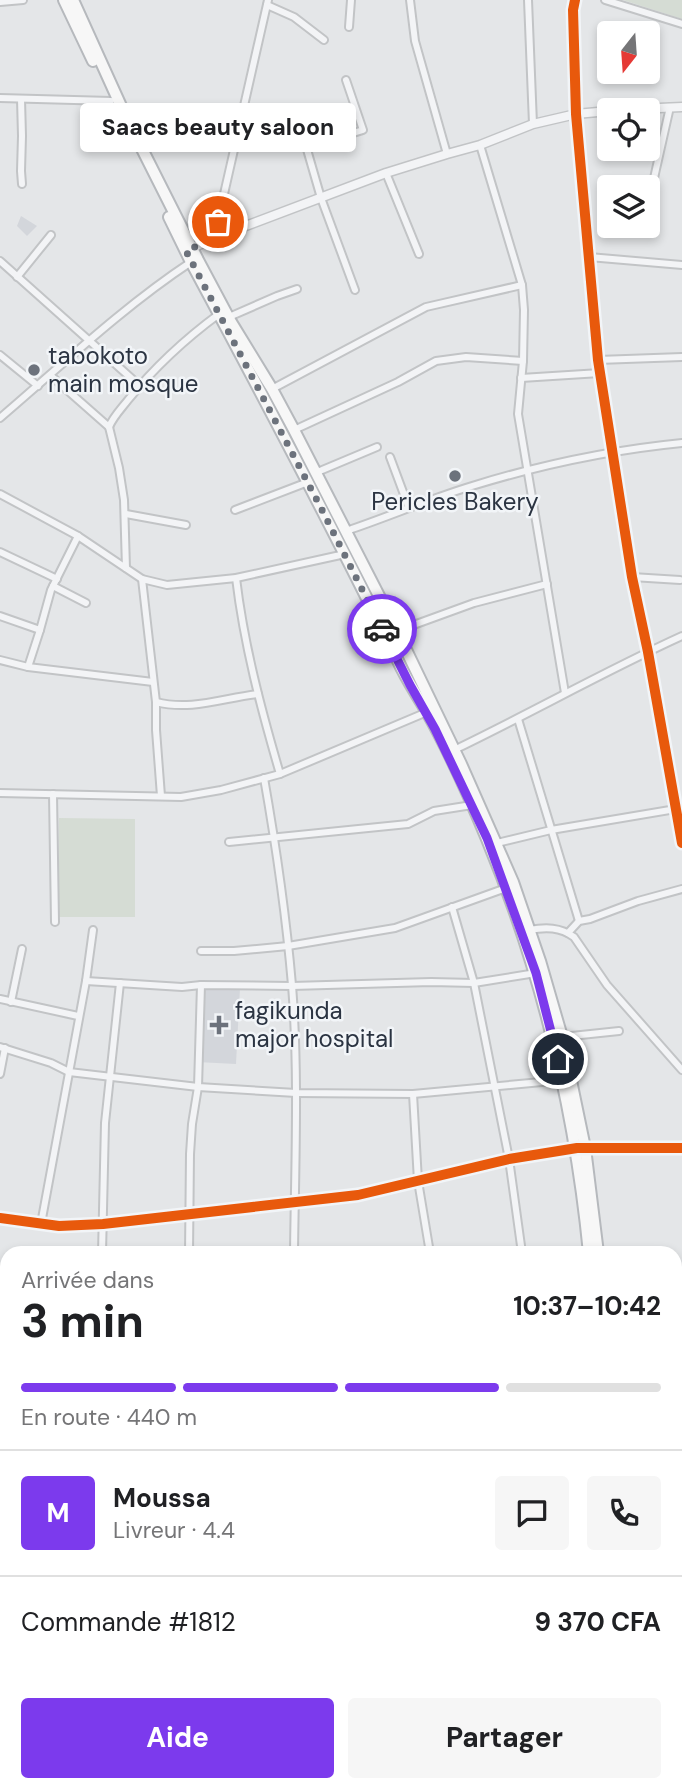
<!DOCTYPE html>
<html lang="fr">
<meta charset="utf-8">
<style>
body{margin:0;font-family:"DM Sans",sans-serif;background:#f6f6f6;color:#202124;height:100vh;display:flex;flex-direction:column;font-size:26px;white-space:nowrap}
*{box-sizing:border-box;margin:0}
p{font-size:23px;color:#757577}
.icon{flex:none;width:38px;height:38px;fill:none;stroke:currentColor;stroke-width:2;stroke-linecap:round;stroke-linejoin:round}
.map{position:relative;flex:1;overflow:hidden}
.details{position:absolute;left:0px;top:1246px;width:682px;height:546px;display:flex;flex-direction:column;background:#fff;border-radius:21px 21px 0 0;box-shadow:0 4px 10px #0003}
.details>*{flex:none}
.needle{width:46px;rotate:197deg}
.fabs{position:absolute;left:597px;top:21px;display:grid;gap:14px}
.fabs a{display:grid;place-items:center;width:63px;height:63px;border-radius:7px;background:#fff;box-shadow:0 4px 10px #0003;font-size:35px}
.pin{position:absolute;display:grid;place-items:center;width:60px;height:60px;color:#fff;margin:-30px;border:4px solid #fff;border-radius:50%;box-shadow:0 2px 7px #0007}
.courier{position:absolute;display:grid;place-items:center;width:70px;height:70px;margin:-35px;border:5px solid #7c3aed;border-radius:50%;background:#fff;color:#222;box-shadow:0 2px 9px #0007}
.bubble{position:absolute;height:49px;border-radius:7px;background:#fff;box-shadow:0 4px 10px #0003;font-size:23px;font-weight:700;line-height:49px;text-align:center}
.overview em{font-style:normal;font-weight:700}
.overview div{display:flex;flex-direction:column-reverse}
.overview{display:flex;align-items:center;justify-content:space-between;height:119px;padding:0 21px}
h1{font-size:46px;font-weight:700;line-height:52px}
.bar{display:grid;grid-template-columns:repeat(4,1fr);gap:10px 7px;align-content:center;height:84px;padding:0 21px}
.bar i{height:9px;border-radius:5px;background:#e0e0e0}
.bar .current{background:#7c3aed}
.bar p{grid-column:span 4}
.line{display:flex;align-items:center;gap:18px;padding:0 21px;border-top:2px solid #e0e0e0}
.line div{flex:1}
.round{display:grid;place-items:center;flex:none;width:74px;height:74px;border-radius:7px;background:#f6f6f6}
.primary-button{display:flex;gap:14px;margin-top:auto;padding:14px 21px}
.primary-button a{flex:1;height:80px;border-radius:7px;background:#7c3aed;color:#fff;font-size:28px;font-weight:700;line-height:80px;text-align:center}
.primary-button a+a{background:#f6f6f6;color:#202124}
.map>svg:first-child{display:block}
.built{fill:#d3d6db}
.green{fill:#d5dcd4}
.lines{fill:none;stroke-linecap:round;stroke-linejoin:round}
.minor-casing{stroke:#c2c4c6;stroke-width:10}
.tertiary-casing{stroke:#c2c4c6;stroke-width:11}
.trunk-casing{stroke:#b6b9bd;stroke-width:14}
.minor{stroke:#f3f4f6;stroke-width:6}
.tertiary{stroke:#f3f4f6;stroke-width:8}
.trunk{stroke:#f7f7f7;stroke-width:10}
.cycleway-casing{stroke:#f2f5f8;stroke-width:15}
.cycleway{stroke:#e8590c;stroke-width:10}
.done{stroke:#6c727c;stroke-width:7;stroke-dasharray:0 12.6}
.route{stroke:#7c3aed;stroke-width:9}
.poi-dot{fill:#6c727c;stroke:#f2f5f8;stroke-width:2.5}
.labels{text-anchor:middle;stroke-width:5;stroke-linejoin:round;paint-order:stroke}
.poi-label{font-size:24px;fill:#2b3442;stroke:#f2f5f8;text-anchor:start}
</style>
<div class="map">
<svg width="682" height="1792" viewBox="0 0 682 1792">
<rect width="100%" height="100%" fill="#e4e6e8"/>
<g class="built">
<polygon points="21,216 37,226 27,236 17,226"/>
<polygon points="202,985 240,988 236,1064 197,1062"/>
</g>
<g class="green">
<polygon points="623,0 682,0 682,19"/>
<polygon points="59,818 135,819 135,917 58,917"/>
</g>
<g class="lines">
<g class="minor-casing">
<g id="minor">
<polyline points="410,0 415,41 447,154"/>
<polyline points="528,0 533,124"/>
<polyline points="575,0 573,10 576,114 598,360 632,577 648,652 682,843"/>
<polyline points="605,0 682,24"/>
<polyline points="0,2 23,0"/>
<polyline points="267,5 294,17 324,40"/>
<polyline points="349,27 351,0"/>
<polyline points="0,98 111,101"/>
<polyline points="21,99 22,136 21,171 22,184"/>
<polyline points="294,113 306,146 321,198 355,290"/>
<path d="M236 145C262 147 287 148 314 145L363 130 346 80"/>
<polyline points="480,145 522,285 524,310 523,361 518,414 565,693"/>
<polyline points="386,173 419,254"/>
<polyline points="652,187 670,107"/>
<polyline points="214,238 268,0"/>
<polyline points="589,257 682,265"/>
<polyline points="0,261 140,386"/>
<polyline points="17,277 51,235"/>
<polyline points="229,317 277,296 297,289"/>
<polyline points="0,355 38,386"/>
<polyline points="598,360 682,357"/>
<polyline points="50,375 109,427 119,468 124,500 126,568"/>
<polyline points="521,378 600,373"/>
<polyline points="272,389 426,307 522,285"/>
<path d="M0 418C62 365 123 307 191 262"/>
<path d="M109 427C113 417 121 409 128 400 154 368 185 339 219 314"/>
<polyline points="294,430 398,382 436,361 466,357 523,361"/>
<polyline points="390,457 409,508"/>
<polyline points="315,473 377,447"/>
<polyline points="0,494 78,536 142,579 167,585 236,578 345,554"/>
<polyline points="235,510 308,482"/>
<polyline points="126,514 186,525"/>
<path d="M346 531C388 517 429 499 472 486 540 465 611 450 682 443"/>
<polyline points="0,552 57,579"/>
<polyline points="632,577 680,580"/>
<path d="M236 578C244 645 261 709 280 774"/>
<polyline points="142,579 156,702 156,730 161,796"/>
<polyline points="53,586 86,603"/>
<polyline points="0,616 40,630"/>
<polyline points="397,631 474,603 547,584"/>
<polyline points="0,660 28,667 153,682"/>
<polyline points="28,667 40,630 51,590 78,536"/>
<path d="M156 702C191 711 223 698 258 694"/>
<polyline points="518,719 579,921"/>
<path d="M454 750C531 713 605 671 682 636"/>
<path d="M264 778C276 846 286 915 292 985 299 1074 295 1164 294 1253"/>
<polyline points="0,793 181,797 221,790 280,774 427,712"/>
<polyline points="53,794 55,922"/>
<polyline points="229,842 408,824 434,811 472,805"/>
<polyline points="497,843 551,830 682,808"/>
<polyline points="452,907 474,983 509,1159 522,1253"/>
<path d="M529 930C546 927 560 927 574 937L607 985 682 1070"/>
<polyline points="568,933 579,921 590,919 638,901 682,889"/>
<polyline points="201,951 234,951 288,946 395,928 506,888"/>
<polyline points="86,981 182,987 201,985 292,986 431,982 474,983 536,973"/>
<polyline points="0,999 78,1016"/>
<polyline points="11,1002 22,949"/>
<polyline points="562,1037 619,1031"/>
<polyline points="0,1047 51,1063 69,1072 198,1087 296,1093 413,1094 563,1080"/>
<polyline points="0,1074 5,1048"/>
<polyline points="413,1094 418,1181 430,1253"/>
<polyline points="41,1224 86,981 93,930"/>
<polyline points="102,1253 105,1123 120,983"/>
<polyline points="189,1253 190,1154 192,1124 198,1087 201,985"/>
<polyline points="0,1300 7,1301"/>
<polyline points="0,1411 7,1411"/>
<polyline points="0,1462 7,1461"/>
<polyline points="0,1545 7,1542"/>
<polyline points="676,1556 682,1556"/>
<polyline points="0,1644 7,1644"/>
<polyline points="676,1645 682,1645"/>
<polyline points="0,1683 7,1681"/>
<polyline points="0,1771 7,1769"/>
<polyline points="46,1785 48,1792"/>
<polyline points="128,1785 130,1792"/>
<polyline points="209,1785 209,1792"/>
<polyline points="360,1785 360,1792"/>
<polyline points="435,1785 435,1792"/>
<polyline points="486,1785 487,1792"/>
<polyline points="282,1792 283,1785"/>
<polyline points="568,1792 569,1785"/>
</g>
</g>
<g class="tertiary-casing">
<g id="tertiary">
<polyline points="614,110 682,107"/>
<polyline points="188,250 214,238 386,173 447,154 480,145 533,124 576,114 609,111"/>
<polyline points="0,1218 59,1226 103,1224 358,1195 509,1159 577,1148 682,1148"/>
<polyline points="676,1412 682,1411"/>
</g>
</g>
<g class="trunk-casing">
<g id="trunk">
<polyline points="64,0 93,61"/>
<polyline points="73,0 125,115 198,260 231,322 272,389 294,430 397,631 461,764 513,882 540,961 562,1037 585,1148 598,1253"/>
<path d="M169 217 191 262C262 394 332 526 398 661 406 679 417 695 427 712 449 751 470 798 487 839 542 972 575 1111 589 1253"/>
<polyline points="632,1792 632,1785"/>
<polyline points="641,1792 641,1785"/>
</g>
</g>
<use href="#minor" class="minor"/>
<use href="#tertiary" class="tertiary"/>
<use href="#trunk" class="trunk"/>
<g class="cycleway-casing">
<g id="cycleway">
<polyline points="575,0 573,10 576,114 598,360 632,577 648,652 682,843"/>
<polyline points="0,1218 59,1226 103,1224 358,1195 509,1159 577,1148 682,1148"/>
</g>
</g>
<use href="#cycleway" class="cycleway"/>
</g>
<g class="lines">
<polyline class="done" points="218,222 214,238 186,251 320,506 382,629"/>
<polyline class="route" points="382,629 410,685 435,729 487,838 536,973 558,1059"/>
</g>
<g class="poi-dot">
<circle cx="34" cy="370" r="7"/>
<circle cx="455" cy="476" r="7"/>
<path d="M215.5 1014.5h7v7h7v7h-7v7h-7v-7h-7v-7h7z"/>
</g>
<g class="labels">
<g class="poi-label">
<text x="48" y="364">tabokoto<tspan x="48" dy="28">main mosque</tspan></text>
<text x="455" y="510" text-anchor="middle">Pericles Bakery</text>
<text x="235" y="1019">fagikunda<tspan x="235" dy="28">major hospital</tspan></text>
</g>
</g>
</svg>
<div class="fabs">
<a><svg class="needle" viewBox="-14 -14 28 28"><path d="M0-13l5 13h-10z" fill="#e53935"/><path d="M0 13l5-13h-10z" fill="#757577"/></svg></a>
<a><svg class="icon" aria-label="locate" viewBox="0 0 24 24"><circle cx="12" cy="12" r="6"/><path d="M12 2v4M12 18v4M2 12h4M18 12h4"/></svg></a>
<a><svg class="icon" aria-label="layers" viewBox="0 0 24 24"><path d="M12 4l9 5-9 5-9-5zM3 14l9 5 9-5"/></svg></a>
</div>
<div class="pin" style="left:218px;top:222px;background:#ea580c"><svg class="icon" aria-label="bag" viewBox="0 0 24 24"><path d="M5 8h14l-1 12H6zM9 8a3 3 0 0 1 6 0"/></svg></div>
<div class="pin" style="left:558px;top:1059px;background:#1f2937"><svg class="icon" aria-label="home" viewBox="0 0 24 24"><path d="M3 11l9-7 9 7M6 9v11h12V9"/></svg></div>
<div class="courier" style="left:382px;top:629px"><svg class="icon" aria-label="car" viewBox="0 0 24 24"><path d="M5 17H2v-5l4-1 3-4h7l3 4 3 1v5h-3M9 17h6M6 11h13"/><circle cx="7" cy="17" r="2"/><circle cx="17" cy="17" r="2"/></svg></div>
<div class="bubble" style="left:80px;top:103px;width:276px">Saacs beauty saloon</div>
<section class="details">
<div class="overview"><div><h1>3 min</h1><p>Arrivée dans</p></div><em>10:37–10:42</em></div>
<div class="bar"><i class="current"></i><i class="current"></i><i class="current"></i><i></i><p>En route · 440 m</p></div>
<div class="line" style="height:126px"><b class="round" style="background:#7c3aed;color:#fff">M</b><div><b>Moussa</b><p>Livreur · 4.4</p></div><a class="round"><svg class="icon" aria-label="chat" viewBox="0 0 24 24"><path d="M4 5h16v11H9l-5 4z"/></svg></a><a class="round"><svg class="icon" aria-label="phone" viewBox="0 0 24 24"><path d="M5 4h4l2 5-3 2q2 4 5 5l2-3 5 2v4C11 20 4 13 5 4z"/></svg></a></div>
<div class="line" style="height:91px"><div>Commande #1812</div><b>9 370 CFA</b></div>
<div class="primary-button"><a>Aide</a><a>Partager</a></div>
</section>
</div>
